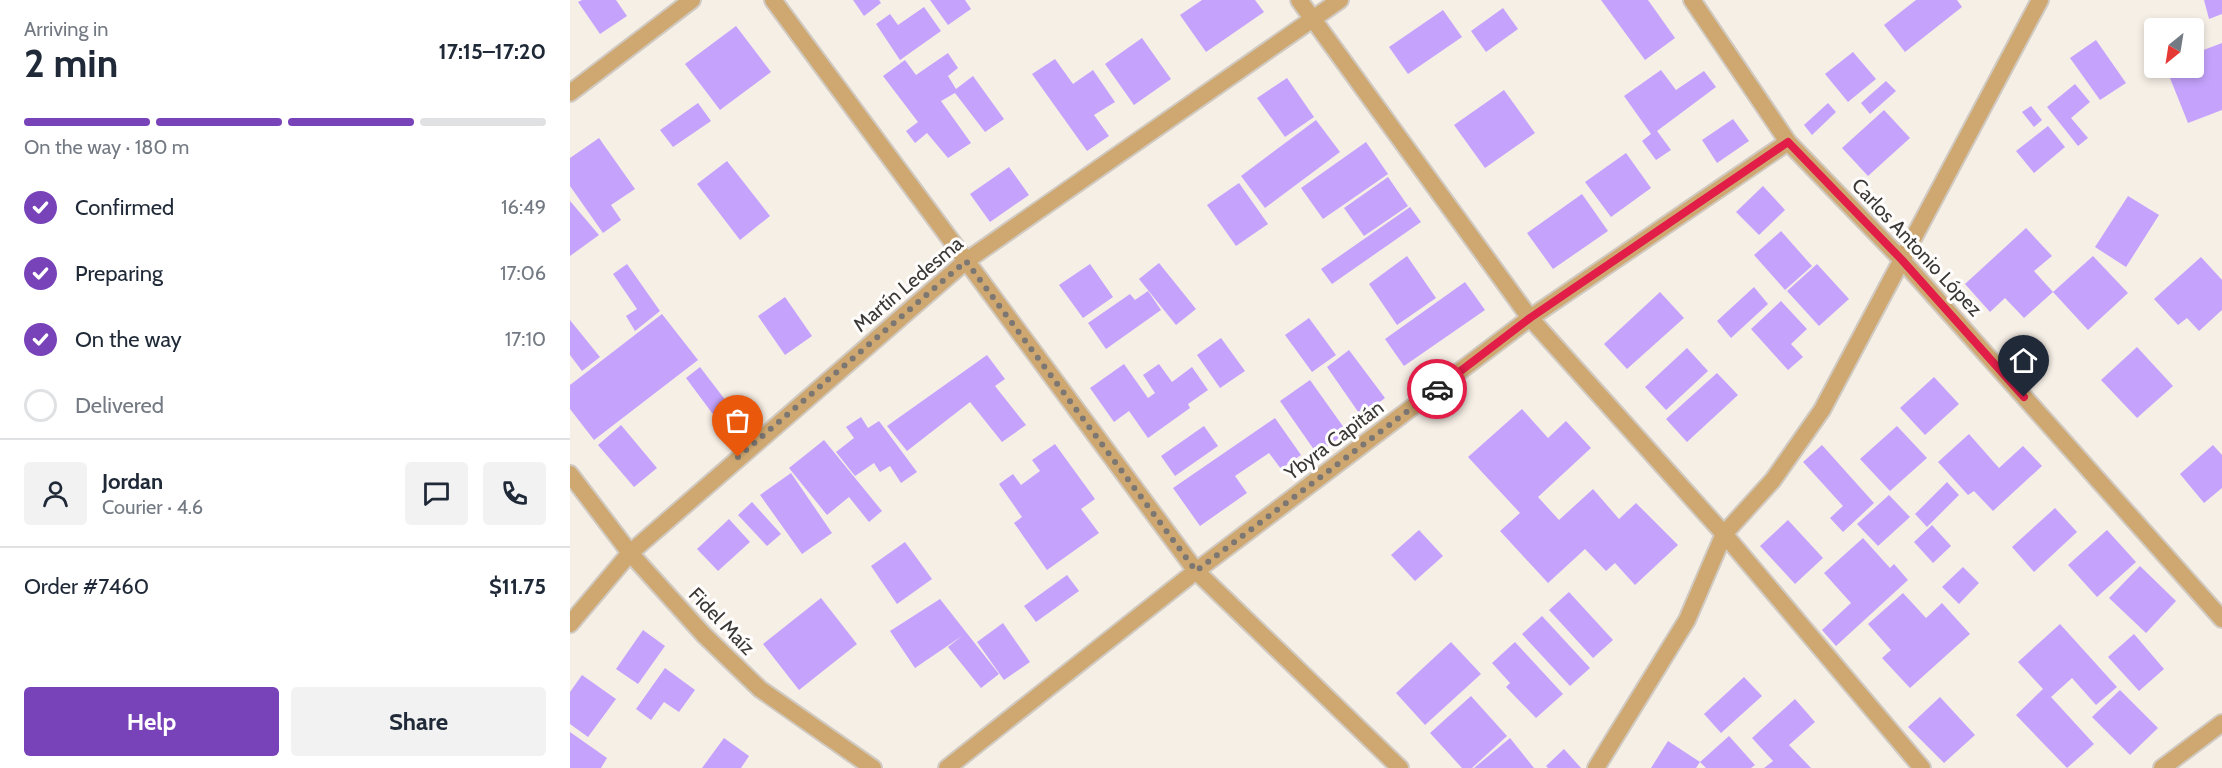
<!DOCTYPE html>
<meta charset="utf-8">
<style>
body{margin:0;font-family:Cabin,sans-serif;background:#f2f2f3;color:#1f2937;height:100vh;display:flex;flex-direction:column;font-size:22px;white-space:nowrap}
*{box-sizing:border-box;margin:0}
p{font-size:20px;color:#747a83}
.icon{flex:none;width:33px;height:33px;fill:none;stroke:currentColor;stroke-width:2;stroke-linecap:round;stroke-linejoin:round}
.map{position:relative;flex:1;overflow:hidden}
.details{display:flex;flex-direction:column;background:#fff;width:570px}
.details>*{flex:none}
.needle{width:39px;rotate:210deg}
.buttons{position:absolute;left:1574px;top:18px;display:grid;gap:12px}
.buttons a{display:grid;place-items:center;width:60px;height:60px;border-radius:6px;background:#fff;box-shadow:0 3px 9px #0003;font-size:30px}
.pin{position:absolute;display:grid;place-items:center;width:51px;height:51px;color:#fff;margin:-62px -26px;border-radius:50% 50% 50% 0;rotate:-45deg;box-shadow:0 0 6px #0007}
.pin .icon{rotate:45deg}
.courier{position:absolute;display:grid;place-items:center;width:60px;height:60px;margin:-30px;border:4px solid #e11d48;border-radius:50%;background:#fff;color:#222;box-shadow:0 2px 8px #0007}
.headline em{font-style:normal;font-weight:700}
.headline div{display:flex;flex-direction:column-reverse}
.headline{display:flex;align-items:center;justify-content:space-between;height:102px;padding:0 24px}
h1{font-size:39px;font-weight:700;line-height:45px}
.bar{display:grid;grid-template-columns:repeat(4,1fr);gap:9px 6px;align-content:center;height:72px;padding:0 24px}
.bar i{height:8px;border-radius:4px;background:#e0e1e3}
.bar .current{background:#7842b9}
.bar p{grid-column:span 4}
.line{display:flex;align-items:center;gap:15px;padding:0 24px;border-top:2px solid #e0e1e3}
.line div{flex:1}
.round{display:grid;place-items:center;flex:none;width:63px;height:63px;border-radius:6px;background:#f2f2f3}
ol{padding:0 24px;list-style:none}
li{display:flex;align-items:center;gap:18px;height:66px}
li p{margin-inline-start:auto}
li .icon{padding:6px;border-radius:50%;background:#7842b9;color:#fff;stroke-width:4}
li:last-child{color:#747a83}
li i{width:33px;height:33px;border:3px solid #e0e1e3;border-radius:50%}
.cta{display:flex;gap:12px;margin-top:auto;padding:12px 24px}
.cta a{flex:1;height:69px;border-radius:6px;background:#7842b9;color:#fff;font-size:24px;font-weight:700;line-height:69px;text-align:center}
.cta a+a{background:#f2f2f3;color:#1f2937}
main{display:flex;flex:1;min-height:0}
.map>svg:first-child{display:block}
.building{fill:#c5a3fd}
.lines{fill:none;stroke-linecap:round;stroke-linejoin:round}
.minor-casing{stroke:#d0cac2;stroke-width:20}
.tertiary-casing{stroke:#d0cac2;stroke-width:20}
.minor{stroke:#cea870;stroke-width:16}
.tertiary{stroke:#cea870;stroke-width:16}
.done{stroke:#7c7772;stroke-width:6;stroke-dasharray:0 10.8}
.route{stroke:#e11d48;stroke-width:8}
.labels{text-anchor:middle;stroke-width:6;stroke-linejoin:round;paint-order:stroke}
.street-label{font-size:20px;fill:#3a3734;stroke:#fffdfc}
</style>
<main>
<section class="details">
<div class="headline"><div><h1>2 min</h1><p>Arriving in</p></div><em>17:15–17:20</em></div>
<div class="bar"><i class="current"></i><i class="current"></i><i class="current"></i><i></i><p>On the way · 180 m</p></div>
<ol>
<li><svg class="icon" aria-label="check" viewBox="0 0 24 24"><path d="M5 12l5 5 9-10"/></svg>Confirmed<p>16:49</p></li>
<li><svg class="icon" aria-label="check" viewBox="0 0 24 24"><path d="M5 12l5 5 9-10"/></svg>Preparing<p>17:06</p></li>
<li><svg class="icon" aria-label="check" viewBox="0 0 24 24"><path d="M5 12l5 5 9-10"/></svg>On the way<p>17:10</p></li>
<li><i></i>Delivered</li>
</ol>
<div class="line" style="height:108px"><a class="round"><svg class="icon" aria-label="person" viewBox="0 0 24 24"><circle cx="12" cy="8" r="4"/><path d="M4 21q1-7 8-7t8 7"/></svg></a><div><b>Jordan</b><p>Courier · 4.6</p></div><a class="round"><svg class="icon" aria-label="chat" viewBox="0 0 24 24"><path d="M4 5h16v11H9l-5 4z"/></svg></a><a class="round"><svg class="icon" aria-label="phone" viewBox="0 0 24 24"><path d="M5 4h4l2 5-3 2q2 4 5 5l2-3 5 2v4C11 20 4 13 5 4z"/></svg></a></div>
<div class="line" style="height:78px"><div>Order #7460</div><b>$11.75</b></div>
<div class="cta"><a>Help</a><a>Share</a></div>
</section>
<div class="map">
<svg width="1652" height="768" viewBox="0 0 1652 768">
<rect width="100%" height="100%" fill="#f6efe6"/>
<g class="building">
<polygon points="12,0 46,0 57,16 30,34 8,2"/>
<polygon points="283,0 309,0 311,3 294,16"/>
<polygon points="360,0 395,0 401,9 378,25"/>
<polygon points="632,0 685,0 694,12 636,52 610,15"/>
<polygon points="1031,0 1078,0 1105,38 1075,60"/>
<polygon points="1346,0 1387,0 1392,7 1335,52 1314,25"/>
<polygon points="1634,0 1652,0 1652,14 1639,19"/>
<polygon points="354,7 371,31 330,60 306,24 320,14 328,25"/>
<polygon points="933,8 948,29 916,52 901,31"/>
<polygon points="873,10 892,37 838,74 819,47"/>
<polygon points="166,26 201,72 150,110 115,64"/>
<polygon points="572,38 601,79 564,105 535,64"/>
<polygon points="1526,40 1556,83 1530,100 1500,58"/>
<polygon points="1652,43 1652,110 1618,123 1596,68 1623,68 1623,54"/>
<polygon points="1283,52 1306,79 1278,102 1255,74"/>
<polygon points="378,53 388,68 378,76 386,89 403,76 434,119 415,132 385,93 371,101 401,143 378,158 357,133 345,143 336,131 348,122 313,76 335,60 346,75"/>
<polygon points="485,59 503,84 523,70 545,102 524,115 539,136 517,151 462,74"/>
<polygon points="1091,70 1106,90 1134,71 1146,87 1087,131 1101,150 1086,160 1072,141 1081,134 1054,96"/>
<polygon points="717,78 744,117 715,137 687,98"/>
<polygon points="1316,81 1326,91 1300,114 1291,103"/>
<polygon points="1505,84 1520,102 1501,118 1518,138 1508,146 1477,107"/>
<polygon points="934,90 965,133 915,168 884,125"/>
<polygon points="128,103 141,121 103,147 90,130"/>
<polygon points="1258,103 1266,112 1242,135 1234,125"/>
<polygon points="1461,106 1472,120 1464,127 1452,112"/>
<polygon points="1314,110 1340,138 1298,176 1272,148"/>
<polygon points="1163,119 1179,141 1147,163 1132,140"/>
<polygon points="746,120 770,152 695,208 671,176"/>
<polygon points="1478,126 1495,147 1464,173 1446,151"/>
<polygon points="29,138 65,189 41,205 51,220 33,233 0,186 0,158"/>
<polygon points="796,142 818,174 753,219 731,188"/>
<polygon points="1056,153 1081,188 1041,217 1015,182"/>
<polygon points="157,161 200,216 170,240 127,184"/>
<polygon points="439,167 459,195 420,222 400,194"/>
<polygon points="818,177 838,206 794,236 774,208"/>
<polygon points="669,183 698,224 666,246 637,205"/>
<polygon points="1193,186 1215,210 1189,235 1166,212"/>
<polygon points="1012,194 1038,231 983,269 957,233"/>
<polygon points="1558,196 1589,215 1556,267 1525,247"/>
<polygon points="0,201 29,235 0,256"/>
<polygon points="840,207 851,222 762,284 751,269"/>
<polygon points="1456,228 1482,256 1464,271 1483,292 1454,318 1435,298 1420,312 1395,284"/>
<polygon points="1211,231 1242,266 1215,290 1184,255"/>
<polygon points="837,256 866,298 827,325 799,284"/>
<polygon points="1523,256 1558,293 1518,330 1483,292"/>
<polygon points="1631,257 1652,280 1652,310 1629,331 1617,318 1608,325 1584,299"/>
<polygon points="589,263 626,309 606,325 569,279"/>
<polygon points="57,264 90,311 65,331 56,316 67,309 43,274"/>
<polygon points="520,264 543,297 513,318 489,285"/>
<polygon points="1247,264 1279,299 1249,326 1217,291"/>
<polygon points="895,282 915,310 834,366 815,339"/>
<polygon points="1184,287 1198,304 1161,338 1147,321"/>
<polygon points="578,291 591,310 536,349 518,323 560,294 565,300"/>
<polygon points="1090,292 1114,318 1057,369 1034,344"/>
<polygon points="215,297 242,336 215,355 188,316"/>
<polygon points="1211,301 1237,329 1221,344 1233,357 1218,370 1181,329"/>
<polygon points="92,314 128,360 24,440 0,409 0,385"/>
<polygon points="739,318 766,355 742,372 715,335"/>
<polygon points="0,320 30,357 12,371 0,355"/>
<polygon points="651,338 675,371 650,388 627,355"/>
<polygon points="1567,347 1603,386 1567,418 1531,380"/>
<polygon points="1117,348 1138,371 1096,410 1075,387"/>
<polygon points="779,350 815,398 791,416 757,367"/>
<polygon points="417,355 435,379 425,386 456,425 432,442 400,402 337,451 317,426"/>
<polygon points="554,364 578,398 585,393 573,375 589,364 602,382 622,367 638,390 618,404 620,408 578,438 559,411 544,422 520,388"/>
<polygon points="130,367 166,414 151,425 116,378"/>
<polygon points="1147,373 1168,395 1117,442 1096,419"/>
<polygon points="1364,377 1389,404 1355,435 1330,408"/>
<polygon points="740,380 777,432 747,454 710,401"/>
<polygon points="952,409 978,438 996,421 1021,448 968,497 989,520 1023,489 1049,519 1066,503 1108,545 1065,585 1045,563 1036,571 1015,549 978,583 930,531 950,513 898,457"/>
<polygon points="291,417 298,428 309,421 347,472 331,483 320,466 310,472 304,463 285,476 266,452 284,438 276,427"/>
<polygon points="705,418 731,455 711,469 699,453 665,476 677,493 630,526 603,488"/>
<polygon points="51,425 87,468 64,487 28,445"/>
<polygon points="634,426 648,446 605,476 591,456"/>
<polygon points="1327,426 1357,458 1320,491 1290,459"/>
<polygon points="1399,434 1429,468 1453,446 1472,466 1423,511 1404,491 1398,495 1368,462"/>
<polygon points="254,440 312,511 299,522 279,497 257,515 219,468"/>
<polygon points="485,444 525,499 511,509 529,533 477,570 444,523 452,517 429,484 443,474 451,485 470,471 462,460"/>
<polygon points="1252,445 1304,503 1273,532 1260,518 1273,506 1233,462"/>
<polygon points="1643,445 1652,455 1652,488 1634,503 1610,474"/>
<polygon points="221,473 262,533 232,554 190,495"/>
<polygon points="1377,482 1389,495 1357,527 1345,514"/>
<polygon points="1319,495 1340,517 1308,546 1287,524"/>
<polygon points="182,502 211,534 197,546 168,515"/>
<polygon points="1485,508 1507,532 1464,572 1442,547"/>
<polygon points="159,519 180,542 148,571 127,549"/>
<polygon points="1218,520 1253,558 1225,584 1190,546"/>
<polygon points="1362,525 1381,546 1363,563 1344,542"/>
<polygon points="849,530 873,556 845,581 821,555"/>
<polygon points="1537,530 1566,562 1527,597 1498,565"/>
<polygon points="1293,538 1320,568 1324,564 1338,580 1266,646 1252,630 1281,603 1254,573"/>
<polygon points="335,542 362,579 327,604 301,566"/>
<polygon points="1570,566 1606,601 1576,633 1539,598"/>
<polygon points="1393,567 1409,583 1389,604 1372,587"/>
<polygon points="497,575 509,591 466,622 454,606"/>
<polygon points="999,592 1043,640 1023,658 979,610"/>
<polygon points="1333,593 1356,618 1372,603 1400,634 1340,688 1312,658 1321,650 1298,624"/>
<polygon points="251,598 287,644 229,690 193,644"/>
<polygon points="370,599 429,674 411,688 378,647 392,636 345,668 320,631"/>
<polygon points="972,616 1020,668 1000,686 952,634"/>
<polygon points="433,623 460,662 434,680 407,642"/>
<polygon points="1490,624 1547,687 1526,705 1502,678 1481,697 1524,744 1497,768 1446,715 1473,689 1448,662"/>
<polygon points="73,630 95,646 68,684 46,669"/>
<polygon points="1564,634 1594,669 1569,691 1538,657"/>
<polygon points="881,642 911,674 855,725 826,693"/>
<polygon points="945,642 993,694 966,718 936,687 940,683 922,663"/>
<polygon points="95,668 125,690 109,712 94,702 81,720 66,709"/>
<polygon points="12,675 46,699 18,737 0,724 0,692"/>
<polygon points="1174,677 1192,696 1151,733 1134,714"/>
<polygon points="1550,690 1588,728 1560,755 1522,717"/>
<polygon points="901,696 937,736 902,768 892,768 860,733"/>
<polygon points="1370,697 1405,735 1374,763 1338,727"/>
<polygon points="1225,699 1245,722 1219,745 1241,768 1194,768 1203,761 1182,738"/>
<polygon points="0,732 37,758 31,768 0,768"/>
<polygon points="1159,736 1185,765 1181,768 1136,768 1130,762"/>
<polygon points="154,738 179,756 171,768 132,768"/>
<polygon points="940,738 964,768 904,768"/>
<polygon points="1098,741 1130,762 1126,768 1081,768"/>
<polygon points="994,749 1011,768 978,768 976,766"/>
</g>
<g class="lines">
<g class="minor-casing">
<g id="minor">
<polyline points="203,0 626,571 830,768"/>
<polyline points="729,0 960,318 1154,534 1352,768"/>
<polyline points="1122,0 1218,142 1332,260 1652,619"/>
<polyline points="0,93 122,0"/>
<polyline points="1026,768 1117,620 1154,534 1203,480 1252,410 1470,0"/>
</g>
</g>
<g class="tertiary-casing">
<g id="tertiary">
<polyline points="0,474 60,553 134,635 190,689 303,768"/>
<polyline points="0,624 60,553 396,261 770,0"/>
<polyline points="377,768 626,571 960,318 1218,142"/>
<polyline points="1592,768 1652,723"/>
</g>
</g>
<use href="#minor" class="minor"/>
<use href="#tertiary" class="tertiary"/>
</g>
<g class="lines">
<polyline class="done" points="168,457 396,261 626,571 867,389"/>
<polyline class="route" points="867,389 960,318 1218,142 1332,260 1454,397"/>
</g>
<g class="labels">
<g class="street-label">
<text transform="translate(1347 247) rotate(47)" y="7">Carlos Antonio López</text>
<text transform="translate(338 284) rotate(-40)" y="7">Martín Ledesma</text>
<text transform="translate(764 440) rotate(-37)" y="7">Ybyra Capitán</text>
<text transform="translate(152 621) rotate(46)" y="7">Fidel Maíz</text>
</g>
</g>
</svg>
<div class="buttons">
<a><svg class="needle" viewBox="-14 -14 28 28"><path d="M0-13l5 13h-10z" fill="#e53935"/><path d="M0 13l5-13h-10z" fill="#747a83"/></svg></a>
</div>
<div class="pin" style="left:168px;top:457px;background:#ea580c"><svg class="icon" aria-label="bag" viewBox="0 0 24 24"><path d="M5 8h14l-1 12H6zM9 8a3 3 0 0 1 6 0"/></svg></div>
<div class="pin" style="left:1454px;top:397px;background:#1f2937"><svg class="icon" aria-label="home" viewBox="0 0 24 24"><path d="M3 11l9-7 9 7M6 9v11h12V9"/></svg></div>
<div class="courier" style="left:867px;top:389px"><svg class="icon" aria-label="car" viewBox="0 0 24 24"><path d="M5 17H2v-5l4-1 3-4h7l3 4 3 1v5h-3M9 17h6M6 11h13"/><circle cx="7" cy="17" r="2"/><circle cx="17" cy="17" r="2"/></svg></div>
</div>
</main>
